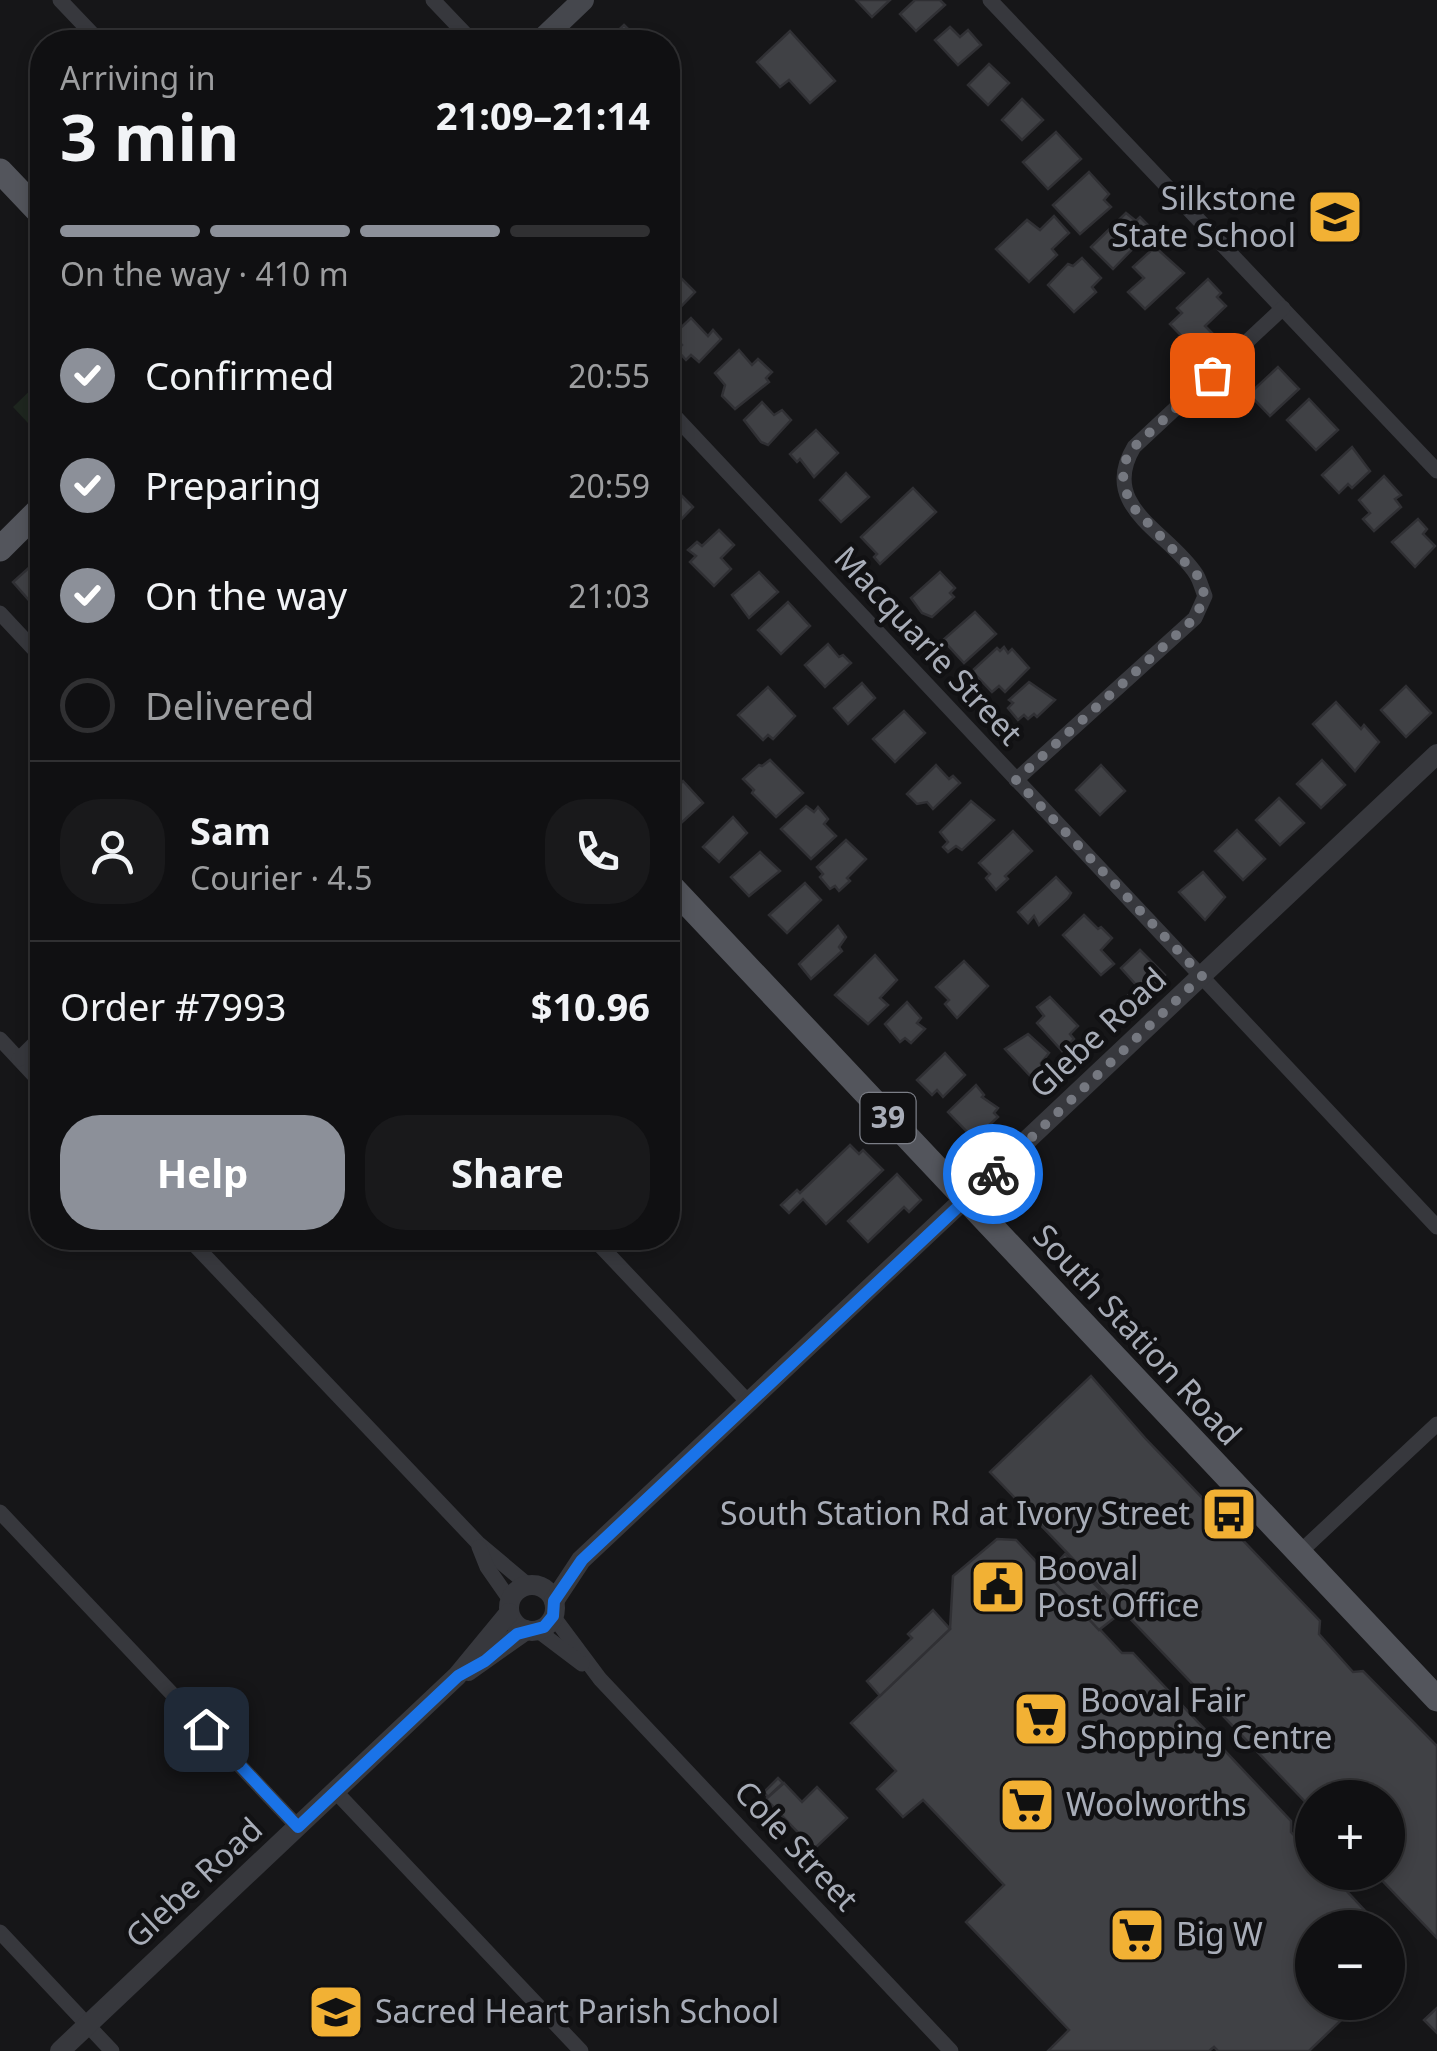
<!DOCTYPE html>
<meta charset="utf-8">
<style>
body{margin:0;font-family:"Noto Sans",sans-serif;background:#19191b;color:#f1f3f6;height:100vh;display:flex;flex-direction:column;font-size:38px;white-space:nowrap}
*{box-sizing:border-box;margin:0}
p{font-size:32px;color:#9c9d9f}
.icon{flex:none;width:55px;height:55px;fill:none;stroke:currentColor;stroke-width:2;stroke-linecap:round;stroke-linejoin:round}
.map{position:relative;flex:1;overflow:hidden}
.sheet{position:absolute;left:30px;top:30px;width:650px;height:1220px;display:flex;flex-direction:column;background:#101012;border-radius:40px;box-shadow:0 5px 15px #0003,0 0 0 2px #303032}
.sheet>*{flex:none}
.tools{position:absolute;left:1295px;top:1780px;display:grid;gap:20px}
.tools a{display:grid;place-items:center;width:110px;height:110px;border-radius:50%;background:#101012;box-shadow:0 5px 15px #0003,0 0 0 2px #303032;font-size:50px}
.pin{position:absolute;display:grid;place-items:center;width:85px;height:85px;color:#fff;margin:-42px;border-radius:20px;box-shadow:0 5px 15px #0006}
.courier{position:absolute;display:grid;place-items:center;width:100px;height:100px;margin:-50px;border:8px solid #1a73e8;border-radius:50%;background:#fff;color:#222;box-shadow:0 2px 12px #0007}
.head em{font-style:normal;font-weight:700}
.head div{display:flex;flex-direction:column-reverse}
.head{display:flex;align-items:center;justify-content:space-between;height:170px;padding:0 30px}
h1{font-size:65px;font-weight:700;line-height:75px}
.bar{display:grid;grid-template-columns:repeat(4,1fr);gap:15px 10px;align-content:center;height:120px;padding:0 30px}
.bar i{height:12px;border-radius:8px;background:#303032}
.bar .active{background:#8c9099}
.bar p{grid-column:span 4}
.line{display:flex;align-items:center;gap:25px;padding:0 30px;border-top:2px solid #303032}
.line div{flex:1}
.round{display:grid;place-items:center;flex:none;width:105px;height:105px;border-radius:40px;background:#19191b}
ol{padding:0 30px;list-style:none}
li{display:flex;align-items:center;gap:30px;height:110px}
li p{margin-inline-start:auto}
li .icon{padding:10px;border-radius:50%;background:#8c9099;color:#fff;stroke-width:4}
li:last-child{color:#9c9d9f}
li i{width:55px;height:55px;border:5px solid #303032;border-radius:50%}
.button{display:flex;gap:20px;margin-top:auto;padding:20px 30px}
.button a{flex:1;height:115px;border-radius:40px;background:#8c9099;color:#fff;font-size:40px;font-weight:700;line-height:115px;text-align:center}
.button a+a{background:#19191b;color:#f1f3f6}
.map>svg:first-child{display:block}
.green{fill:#1e261f}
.building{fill:#404145;stroke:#303034;stroke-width:2.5}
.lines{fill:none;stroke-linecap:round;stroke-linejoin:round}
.minor{stroke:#37383d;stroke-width:15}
.tertiary{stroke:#37383d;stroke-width:20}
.secondary{stroke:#45474d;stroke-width:22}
.primary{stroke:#53555c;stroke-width:25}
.done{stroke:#757880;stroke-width:10;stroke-dasharray:0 18}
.route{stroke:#1a73e8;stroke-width:12}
.labels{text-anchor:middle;stroke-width:9;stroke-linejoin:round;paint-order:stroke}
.shield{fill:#111113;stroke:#7b7e86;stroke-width:2.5}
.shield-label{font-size:30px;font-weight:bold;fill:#a8adb8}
.poi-label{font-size:32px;fill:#a8adb8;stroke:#111113;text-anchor:start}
.street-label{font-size:32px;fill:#a8adb8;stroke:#111113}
</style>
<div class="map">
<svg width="1437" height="2051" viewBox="0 0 1437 2051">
<rect width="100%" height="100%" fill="#161618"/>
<polygon class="green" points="42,379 42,438 13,407"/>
<g class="building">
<polygon points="856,0 890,0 872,17"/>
<polygon points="915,0 940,0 945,5 916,31 900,14"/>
<polygon points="624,25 641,42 606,42"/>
<polygon points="950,27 960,37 968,30 981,45 958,65 935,40"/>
<polygon points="790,31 835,81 810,103 789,80 780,87 757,62"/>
<polygon points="989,64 1009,83 988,105 968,85"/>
<polygon points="1022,99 1043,120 1022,140 1002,120"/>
<polygon points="1056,132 1081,159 1048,189 1023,162"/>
<polygon points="1089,172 1109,194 1104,200 1111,207 1080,234 1053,205"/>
<polygon points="1126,213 1136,221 1140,217 1152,229 1113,269 1091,247"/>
<polygon points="1054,216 1069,233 1052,249 1057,255 1029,282 996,249 1027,220 1040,230"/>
<polygon points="1155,247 1184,273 1145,309 1128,292 1144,278 1133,267"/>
<polygon points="1082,258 1101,278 1092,287 1096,292 1074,312 1048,285 1068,264 1073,266"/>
<polygon points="668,278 674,285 681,278 695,292 670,318 668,316"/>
<polygon points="1208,279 1221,293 1217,297 1226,306 1205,326 1213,334 1195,350 1170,324 1182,313 1177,308"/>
<polygon points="691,318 708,336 713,330 721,339 699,362 691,355 686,360 677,350 682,345 673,335"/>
<polygon points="739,350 752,365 758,359 772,372 766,378 769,382 735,409 722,396 725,385 715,373"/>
<polygon points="1278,367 1299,389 1270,416 1249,394"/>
<polygon points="1309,399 1338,430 1316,450 1287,420"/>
<polygon points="762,402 774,415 782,410 791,420 768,445 761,442 744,420"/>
<polygon points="816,430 838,453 814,477 800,459 797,462 790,454"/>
<polygon points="1352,447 1370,471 1352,488 1348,484 1339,493 1322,475"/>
<polygon points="846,473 869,497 841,522 820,500"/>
<polygon points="1384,476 1401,495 1395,499 1401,507 1374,531 1363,519 1370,513 1359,500"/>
<polygon points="913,488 936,512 880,564 874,557 877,554 861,537"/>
<polygon points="676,490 693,507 675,526 679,530 671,537 668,534 668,498"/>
<polygon points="1418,519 1427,529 1423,534 1435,546 1415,567 1392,542"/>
<polygon points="719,530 734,545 721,558 731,569 714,586 690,562 696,556 688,550 697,542 702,546"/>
<polygon points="42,556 42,613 41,614 13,582"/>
<polygon points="759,572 778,592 749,618 732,595"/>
<polygon points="940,572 955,588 950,593 954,597 932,617 922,613 911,598"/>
<polygon points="788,602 810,626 781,654 758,630"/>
<polygon points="975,612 996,634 964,663 943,640"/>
<polygon points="828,644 839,657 843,655 851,663 825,687 805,665"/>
<polygon points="1004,647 1008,653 1012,649 1029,668 1005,692 999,686 992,692 972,671 997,648 1000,651"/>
<polygon points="1029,682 1055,700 1037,717 1034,714 1028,719 1024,715 1018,720 1008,708 1013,703 1009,700"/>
<polygon points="862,683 875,698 848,724 834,708"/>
<polygon points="1406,686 1431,713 1406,737 1381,710"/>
<polygon points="768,687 795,716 773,739 768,735 763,740 738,715"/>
<polygon points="1336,702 1361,729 1364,725 1379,742 1355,771 1313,724"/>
<polygon points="904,711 925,733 895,762 873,739"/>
<polygon points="770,760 803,793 776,817 752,793 754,790 743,779 759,765 762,766"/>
<polygon points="1322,760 1345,785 1321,808 1297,784"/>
<polygon points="936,765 949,779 953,776 960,783 933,809 927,802 917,804 907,794"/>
<polygon points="1101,765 1125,791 1100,815 1076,790"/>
<polygon points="683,781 703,803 680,824 668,811 668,796"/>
<polygon points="1279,798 1304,823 1280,845 1256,820"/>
<polygon points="971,801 994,820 962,850 956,846 948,852 943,847 948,842 940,832"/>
<polygon points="806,806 814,812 818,807 828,819 824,824 836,836 811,859 781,829"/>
<polygon points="733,817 747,833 719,862 703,847"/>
<polygon points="1237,830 1265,859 1243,880 1215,851"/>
<polygon points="1013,831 1032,851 1005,876 1008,879 996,890 986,878 990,874 979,863"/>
<polygon points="846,840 866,859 847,878 850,881 839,891 835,886 830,889 820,877 823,874 817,867"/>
<polygon points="760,852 780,871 749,896 731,877"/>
<polygon points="1203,872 1225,897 1205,920 1179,892"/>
<polygon points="1056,877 1071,893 1068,898 1039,925 1034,916 1028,923 1018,912"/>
<polygon points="805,883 821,900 787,933 769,915"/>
<polygon points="1084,915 1098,929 1101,927 1112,938 1101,950 1114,964 1101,975 1063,935"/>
<polygon points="838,926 846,937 839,947 842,951 811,979 799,964"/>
<polygon points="1140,950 1165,975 1146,996 1121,968"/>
<polygon points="875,955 897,980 880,998 888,1005 868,1024 835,995"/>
<polygon points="964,961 988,986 957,1018 945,1004 949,1000 936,987"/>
<polygon points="1137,986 1148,998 1137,1009 1125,999"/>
<polygon points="1050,997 1078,1026 1070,1034 1074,1039 1062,1051 1037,1023 1044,1016 1037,1007"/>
<polygon points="907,1002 921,1018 917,1023 925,1029 911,1043 905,1038 900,1042 885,1024"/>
<polygon points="1028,1034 1049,1053 1041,1063 1045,1066 1033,1079 1005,1049"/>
<polygon points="945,1053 965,1075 943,1097 937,1090 932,1095 917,1080"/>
<polygon points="976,1085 984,1095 982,1097 998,1108 994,1113 998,1117 974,1139 948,1112"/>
<polygon points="850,1145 859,1154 863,1150 883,1170 826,1224 803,1199 789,1213 781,1205 797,1190 800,1193"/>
<polygon points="897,1174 921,1200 909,1212 904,1207 868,1242 848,1221"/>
<polygon points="1091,1376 1145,1438 1320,1621 1319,1634 1353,1672 1363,1671 1437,1746 1437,1938 1374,1872 1388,1872 1388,1798 1312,1798 1312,1809 990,1472"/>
<polygon points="997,1539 1016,1540 1122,1653 1133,1653 1291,1821 1291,1832 1312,1855 1312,1872 1329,1872 1381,1928 1312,1928 1312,2002 1360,2002 1309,2051 1218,2051 1214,2047 1209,2051 1048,2051 1069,2030 966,1922 1004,1885 923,1800 903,1817 877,1789 896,1771 851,1723 950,1629 953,1576"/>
<polygon points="1065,1554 1122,1612 1099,1630 1047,1574"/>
<polygon points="933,1610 950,1629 880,1696 867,1681 912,1638 908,1634"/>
<polygon points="778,1778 783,1783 768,1797 764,1792"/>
<polygon points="784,1783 802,1802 817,1787 847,1818 814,1849 766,1799"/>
<polygon points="1388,1934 1402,1949 1402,1964 1388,1977"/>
<polygon points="1437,2008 1437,2033 1424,2020"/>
</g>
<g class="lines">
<g class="minor">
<polyline points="60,0 100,42"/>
<polyline points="433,0 473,42"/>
<polyline points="990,0 1437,471"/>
<polyline points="668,409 1437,1227"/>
<polyline points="0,613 42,658"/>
<path d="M1016 780 1195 618 1205 596C1202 589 1200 580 1196 574 1168 531 1098 507 1134 447L1283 308"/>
<polyline points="0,1039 42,1084"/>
<polyline points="19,1059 42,1036"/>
<polyline points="188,1238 478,1543 528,1585"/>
<polyline points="593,1238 749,1403"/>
<polyline points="0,1512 298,1827"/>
<polyline points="479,1547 487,1567 510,1600"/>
<polyline points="1299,1553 1437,1424"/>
<polyline points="553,1616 600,1679 951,2051"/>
<polyline points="537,1630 582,1664"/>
<polyline points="335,1791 581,2051"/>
<polyline points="0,1932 112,2051"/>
</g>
<g class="tertiary">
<circle cx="532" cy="1608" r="23"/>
<polyline points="554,1601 581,1560 1437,754"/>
<polyline points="468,1671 526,1630"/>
<polyline points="60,2051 457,1676 509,1613"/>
</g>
<polyline class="secondary" points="539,42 583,0"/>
<g class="primary">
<polyline points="0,171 42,215"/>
<polyline points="0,549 42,507"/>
<polyline points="668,883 1437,1699"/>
</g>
</g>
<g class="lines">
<polyline class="done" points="993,1174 1202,976 1016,780 1195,618 1205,596 1197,575 1130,504 1123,481 1124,463 1134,447 1212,375"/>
<polyline class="route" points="206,1729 298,1827 458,1676 485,1661 517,1634 544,1627 553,1616 554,1601 582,1560 993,1174"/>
</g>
<defs>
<g id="school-square" transform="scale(2.875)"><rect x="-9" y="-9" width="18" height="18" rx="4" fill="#f2b134" stroke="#111113"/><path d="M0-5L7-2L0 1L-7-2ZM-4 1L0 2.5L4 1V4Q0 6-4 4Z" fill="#111"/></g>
<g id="bus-square" transform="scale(2.875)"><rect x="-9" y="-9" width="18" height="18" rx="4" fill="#f2b134" stroke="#111113"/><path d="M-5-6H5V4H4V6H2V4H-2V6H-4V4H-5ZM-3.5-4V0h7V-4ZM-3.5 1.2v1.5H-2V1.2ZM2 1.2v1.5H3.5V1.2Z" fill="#111"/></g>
<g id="civic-square" transform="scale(2.875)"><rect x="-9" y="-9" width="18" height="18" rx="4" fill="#f2b134" stroke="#111113"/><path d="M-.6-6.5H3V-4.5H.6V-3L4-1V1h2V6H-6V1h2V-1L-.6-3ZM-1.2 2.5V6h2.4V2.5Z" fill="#111"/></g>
<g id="supermarket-square" transform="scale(2.875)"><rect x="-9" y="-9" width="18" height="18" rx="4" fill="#f2b134" stroke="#111113"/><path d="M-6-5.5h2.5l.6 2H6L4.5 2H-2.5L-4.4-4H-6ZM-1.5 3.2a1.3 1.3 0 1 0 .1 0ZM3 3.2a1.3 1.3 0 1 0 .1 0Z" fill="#111"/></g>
</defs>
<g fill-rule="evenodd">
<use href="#school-square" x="1335" y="217"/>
<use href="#bus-square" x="1229" y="1514"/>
<use href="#civic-square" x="998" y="1587"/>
<use href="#supermarket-square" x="1041" y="1719"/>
<use href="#supermarket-square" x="1027" y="1805"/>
<use href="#supermarket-square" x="1137" y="1935"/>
<use href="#school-square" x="336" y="2012"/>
</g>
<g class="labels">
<rect class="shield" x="860.5" y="1093" width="55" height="50" rx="8"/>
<g class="shield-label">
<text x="888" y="1128">39</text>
</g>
<g class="poi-label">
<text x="1296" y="210" text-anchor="end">Silkstone<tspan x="1296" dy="37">State School</tspan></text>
<text x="1190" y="1525" text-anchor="end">South Station Rd at Ivory Street</text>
<text x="1037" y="1580">Booval<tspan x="1037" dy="37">Post Office</tspan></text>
<text x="1080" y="1712">Booval Fair<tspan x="1080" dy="37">Shopping Centre</tspan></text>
<text x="1066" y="1816">Woolworths</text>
<text x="1176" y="1946">Big W</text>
<text x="375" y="2023">Sacred Heart Parish School</text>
</g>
<g class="street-label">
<text transform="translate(928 646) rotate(47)" y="11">Macquarie Street</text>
<text transform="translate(1098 1033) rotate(-43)" y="11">Glebe Road</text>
<text transform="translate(1137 1335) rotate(47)" y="11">South Station Road</text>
<text transform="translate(796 1846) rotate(47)" y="11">Cole Street</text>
<text transform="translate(194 1883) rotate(-43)" y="11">Glebe Road</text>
</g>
</g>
</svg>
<div class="tools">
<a>+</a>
<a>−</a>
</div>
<div class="pin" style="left:1212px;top:375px;background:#ea580c"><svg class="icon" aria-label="bag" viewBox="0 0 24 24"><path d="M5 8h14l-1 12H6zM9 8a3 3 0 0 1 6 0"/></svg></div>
<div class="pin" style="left:206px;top:1729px;background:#1f2937"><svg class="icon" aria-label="home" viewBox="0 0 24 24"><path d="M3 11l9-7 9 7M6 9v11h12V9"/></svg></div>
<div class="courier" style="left:993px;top:1174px"><svg class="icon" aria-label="bike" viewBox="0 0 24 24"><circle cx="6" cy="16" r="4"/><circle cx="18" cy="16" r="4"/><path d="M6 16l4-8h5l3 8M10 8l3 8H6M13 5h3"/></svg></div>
<section class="sheet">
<div class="head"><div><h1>3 min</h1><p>Arriving in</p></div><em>21:09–21:14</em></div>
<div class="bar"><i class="active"></i><i class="active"></i><i class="active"></i><i></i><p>On the way · 410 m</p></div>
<ol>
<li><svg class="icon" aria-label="check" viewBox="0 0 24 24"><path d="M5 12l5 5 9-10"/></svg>Confirmed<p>20:55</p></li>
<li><svg class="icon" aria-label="check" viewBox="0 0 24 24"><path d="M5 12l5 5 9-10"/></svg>Preparing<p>20:59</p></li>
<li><svg class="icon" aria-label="check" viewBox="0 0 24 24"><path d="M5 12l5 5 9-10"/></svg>On the way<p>21:03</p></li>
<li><i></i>Delivered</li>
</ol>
<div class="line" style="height:180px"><a class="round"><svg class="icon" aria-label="person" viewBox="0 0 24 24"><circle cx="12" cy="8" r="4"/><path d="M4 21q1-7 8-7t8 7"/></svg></a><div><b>Sam</b><p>Courier · 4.5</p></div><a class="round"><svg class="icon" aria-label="phone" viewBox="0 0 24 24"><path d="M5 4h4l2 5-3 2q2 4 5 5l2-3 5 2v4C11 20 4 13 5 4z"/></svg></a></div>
<div class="line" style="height:130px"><div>Order #7993</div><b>$10.96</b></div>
<div class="button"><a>Help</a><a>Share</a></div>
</section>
</div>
